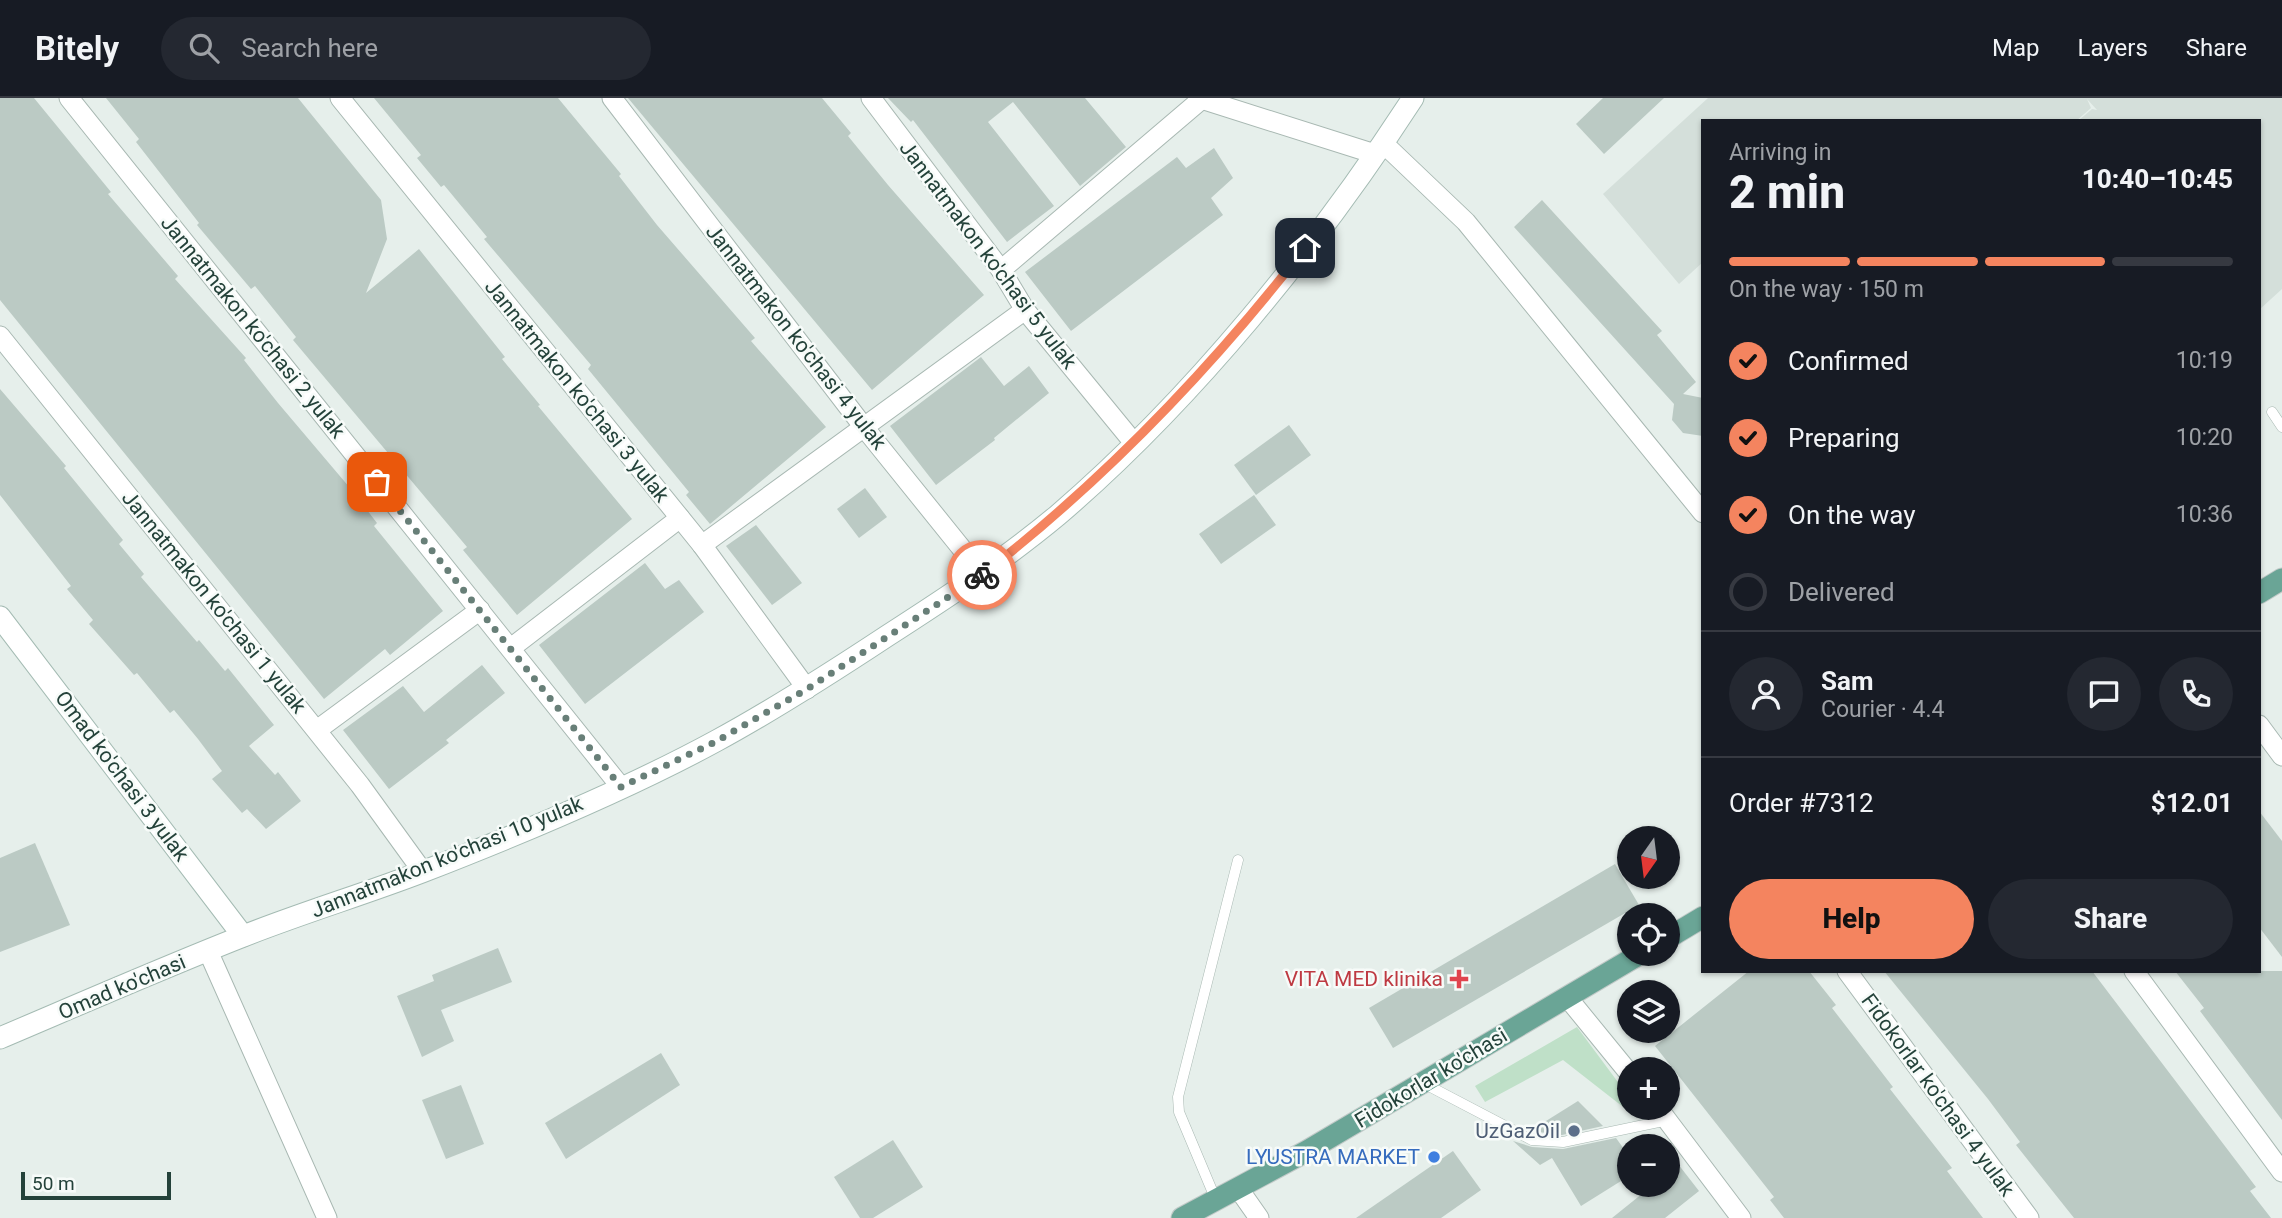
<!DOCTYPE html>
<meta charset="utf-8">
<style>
body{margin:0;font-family:Roboto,sans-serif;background:#242831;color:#f1f3f6;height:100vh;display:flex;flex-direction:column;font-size:26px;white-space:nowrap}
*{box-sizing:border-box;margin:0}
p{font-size:23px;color:#9ea1a6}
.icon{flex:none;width:38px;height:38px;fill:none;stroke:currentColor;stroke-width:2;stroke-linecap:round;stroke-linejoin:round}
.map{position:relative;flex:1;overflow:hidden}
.details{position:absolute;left:1701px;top:21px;width:560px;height:854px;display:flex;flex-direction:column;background:#171b24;border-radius:0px;box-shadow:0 2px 5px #0004}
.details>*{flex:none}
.needle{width:46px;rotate:194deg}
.buttons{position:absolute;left:1617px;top:728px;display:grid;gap:14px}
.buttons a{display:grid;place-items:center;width:63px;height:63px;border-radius:50%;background:#171b24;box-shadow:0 2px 5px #0004;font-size:35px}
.scale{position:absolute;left:21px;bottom:18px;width:150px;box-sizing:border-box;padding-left:7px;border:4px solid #24423a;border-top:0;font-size:19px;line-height:24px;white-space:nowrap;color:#24423a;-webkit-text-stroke:5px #f7fbf9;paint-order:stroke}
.pin{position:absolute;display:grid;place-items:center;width:60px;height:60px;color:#fff;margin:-30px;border-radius:14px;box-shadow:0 4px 10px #0006}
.courier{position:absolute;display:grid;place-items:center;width:70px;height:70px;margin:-35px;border:5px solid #f4845f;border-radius:50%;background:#fff;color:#222;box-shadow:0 2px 9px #0007}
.headline em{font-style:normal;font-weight:800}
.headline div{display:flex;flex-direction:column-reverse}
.headline{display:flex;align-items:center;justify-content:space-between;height:119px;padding:0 28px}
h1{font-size:46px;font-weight:800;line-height:52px}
.bar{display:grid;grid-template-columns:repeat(4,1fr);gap:10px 7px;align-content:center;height:84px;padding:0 28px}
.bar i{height:9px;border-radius:5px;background:#363941}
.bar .selected{background:#f4845f}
.bar p{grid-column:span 4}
.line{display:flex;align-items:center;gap:18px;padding:0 28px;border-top:2px solid #363941}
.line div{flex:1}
.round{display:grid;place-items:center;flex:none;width:74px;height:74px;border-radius:37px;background:#242831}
ol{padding:0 28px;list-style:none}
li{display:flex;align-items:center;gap:21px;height:77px}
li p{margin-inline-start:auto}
li .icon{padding:7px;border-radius:50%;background:#f4845f;color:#111;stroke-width:4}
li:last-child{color:#9ea1a6}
li i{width:38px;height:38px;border:4px solid #363941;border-radius:50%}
.primary-button{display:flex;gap:14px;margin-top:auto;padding:14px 28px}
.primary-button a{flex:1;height:80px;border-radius:42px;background:#f4845f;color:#111;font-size:28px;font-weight:800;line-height:80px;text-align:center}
.primary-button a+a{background:#242831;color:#f1f3f6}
header{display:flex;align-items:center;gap:42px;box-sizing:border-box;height:98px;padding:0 35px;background:#171b24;border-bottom:2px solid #363941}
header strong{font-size:33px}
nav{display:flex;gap:38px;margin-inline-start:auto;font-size:24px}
.search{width:490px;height:63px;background:#242831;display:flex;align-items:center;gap:18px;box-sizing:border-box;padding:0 24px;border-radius:38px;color:#9ea1a6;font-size:26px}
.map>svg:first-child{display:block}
.built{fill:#d4dfda}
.green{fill:#bfe0c8}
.building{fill:#bbcac4}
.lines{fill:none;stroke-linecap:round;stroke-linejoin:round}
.lane-casing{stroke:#a8b8b2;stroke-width:11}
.street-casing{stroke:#a8b8b2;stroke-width:21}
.secondary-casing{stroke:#a4bbb3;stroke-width:23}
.primary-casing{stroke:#c2cac8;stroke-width:23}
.lane{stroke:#fff;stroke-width:10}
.street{stroke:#fff;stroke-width:19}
.secondary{stroke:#fff;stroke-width:21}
.primary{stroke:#6aa596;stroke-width:21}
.done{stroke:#687f78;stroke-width:7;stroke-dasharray:0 12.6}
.route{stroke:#f4845f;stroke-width:9}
.health-dot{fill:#e0444e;stroke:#f7fbf9;stroke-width:2.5}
.service-dot{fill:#5c6f8a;stroke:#f7fbf9;stroke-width:2.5}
.shop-dot{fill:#3f7fe0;stroke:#f7fbf9;stroke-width:2.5}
.labels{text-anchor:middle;stroke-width:5;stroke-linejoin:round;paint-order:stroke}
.street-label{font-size:21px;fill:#24423a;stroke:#f7fbf9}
.health-label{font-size:21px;fill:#be3a42;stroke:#f7fbf9;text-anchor:end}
.service-label{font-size:21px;fill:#4e5e75;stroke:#f7fbf9;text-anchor:end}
.shop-label{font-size:21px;fill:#366cbe;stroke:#f7fbf9;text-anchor:end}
</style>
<header>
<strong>Bitely</strong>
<div class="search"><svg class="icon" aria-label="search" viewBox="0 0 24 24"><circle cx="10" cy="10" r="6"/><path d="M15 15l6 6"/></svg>Search here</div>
<nav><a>Map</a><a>Layers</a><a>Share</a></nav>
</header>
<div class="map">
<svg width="2282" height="1120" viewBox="0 0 2282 1120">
<rect width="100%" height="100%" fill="#e6efeb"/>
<polygon class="built" points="1708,0 2282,0 2282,191 2259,212 2259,23 2078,23 2092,11 2097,12 2087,1 2091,10 2076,23 1703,23 1703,164 1679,186 1603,96"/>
<polygon class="green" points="1577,929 1629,999 1630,1010 1627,1012 1563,962 1485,1004 1475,988"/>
<g class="building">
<polygon points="0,0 34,0 111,94 108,96 178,178 175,181 246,260 244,262 278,305 350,390 377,425 374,428 443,513 390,557 385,551 324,601 0,202"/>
<polygon points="106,0 298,0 381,102 387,141 366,195 419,151 505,259 502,261 540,307 538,308 632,421 517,517 463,452 467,449 293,242 296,239 255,188 251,191 197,127 199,125 136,44 139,41"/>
<polygon points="374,0 558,0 621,76 619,78 657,127 755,240 751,243 826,329 710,426 686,397 689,394 588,271 591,267 484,141 487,139 444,87 441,89 417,60 421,57"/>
<polygon points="628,0 822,0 851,35 848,38 888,87 984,197 872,292"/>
<polygon points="888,0 1085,0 1126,49 1080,88 1013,4 988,24 1054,108 1007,144 913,22 911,24"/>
<polygon points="1603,0 1664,0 1604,56 1576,26"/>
<polygon points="1214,50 1233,80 1211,100 1223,117 1071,233 1025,174 1177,59 1186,70"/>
<polygon points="1542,102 1662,233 1657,237 1696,284 1683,296 1703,300 1703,338 1683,335 1672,322 1674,306 1514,129"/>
<polygon points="981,259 1004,288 1029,268 1049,295 994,340 995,342 936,387 890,328"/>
<polygon points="0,291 66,368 64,370 123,442 119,446 144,476 141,479 197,544 199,542 225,573 228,570 274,627 249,648 275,677 278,674 301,703 266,731 247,711 242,715 212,681 222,673 198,641 174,612 170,615 137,575 134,577 89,526 93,522 67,491 71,488 0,397"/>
<polygon points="1289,327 1311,357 1256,397 1234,367"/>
<polygon points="865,390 887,419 859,440 837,411"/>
<polygon points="1254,397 1276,427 1221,466 1199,436"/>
<polygon points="756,427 802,485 772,507 726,448"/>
<polygon points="645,465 665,491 679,482 704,514 585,606 539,547"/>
<polygon points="482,567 505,595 446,642 449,645 389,691 343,632 403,588 424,614"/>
<polygon points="2259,713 2282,743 2282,859 2259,829"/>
<polygon points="35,745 70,827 0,854 0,760"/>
<polygon points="1615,766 1639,807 1393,950 1369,910"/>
<polygon points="498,850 512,884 441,912 454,943 422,959 397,898 434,883 432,877"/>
<polygon points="1749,873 1809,873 1836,907 1832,910 1893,989 1890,991 1952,1070 1947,1073 1983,1120 1784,1120 1770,1102 1774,1099 1655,948"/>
<polygon points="1884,873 2092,873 2256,1089 2250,1093 2271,1120 2074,1120 2016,1047 2020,1044 1988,1001"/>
<polygon points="2175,873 2282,873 2282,1022 2200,913 2204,910"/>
<polygon points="661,955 680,987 566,1061 545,1025"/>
<polygon points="461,987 484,1046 446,1061 422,1002"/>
<polygon points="1578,1003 1603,1028 1562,1037 1530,1033"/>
<polygon points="1616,1040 1629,1058 1629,1078 1581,1108 1552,1060 1540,1067 1513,1043 1532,1049 1563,1051"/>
<polygon points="893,1042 923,1089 873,1120 860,1120 834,1079"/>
<polygon points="1453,1053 1481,1092 1441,1120 1356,1120"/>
<polygon points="1678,1066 1699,1093 1665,1120 1612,1120 1653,1087 1668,1087 1668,1074"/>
</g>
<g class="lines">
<g class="lane-casing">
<g id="lane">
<polyline points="2272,314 2282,329"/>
<polyline points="1423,985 1532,1042 1563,1044 1668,1022"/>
<polyline points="1216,1102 1179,1014 1178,999 1238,762"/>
</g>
</g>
<g class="street-casing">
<g id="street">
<polyline points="69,0 621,689"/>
<polyline points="340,0 702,447 807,591"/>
<polyline points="612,0 863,328 983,477"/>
<polyline points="871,0 1001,172 1025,212 1134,345"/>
<polyline points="1198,0 1375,56"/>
<polyline points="1383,45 1466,124 1703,415"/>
<polyline points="1001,172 1203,0"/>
<polyline points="0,238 360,687 423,774"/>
<polyline points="702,447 1025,212"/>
<polyline points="511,550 680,420"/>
<polyline points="2259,627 2282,658"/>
<polyline points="317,632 480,512"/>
<polyline points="208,853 327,1120"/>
<polyline points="1847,873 2029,1120"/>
<polyline points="2134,873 2282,1074"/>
<polyline points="1567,899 1629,975"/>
<polyline points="1658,1010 1741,1120"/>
<polyline points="1238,1090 1259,1120"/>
</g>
</g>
<g class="secondary-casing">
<g id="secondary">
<polyline points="0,519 243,838"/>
<path d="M0 940C80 906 160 871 241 839 301 815 362 797 422 774 520 736 624 693 716 643 775 611 831 575 887 538 946 500 1004 462 1058 417 1192 302 1317 148 1413 0"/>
</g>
</g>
<g class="primary-casing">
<g id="primary">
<polyline points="2259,495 2282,481"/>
<polyline points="1668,840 1703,819"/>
<polyline points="1182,1120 1307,1053 1640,856"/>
</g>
</g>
<use href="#lane" class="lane"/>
<use href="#street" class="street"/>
<use href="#secondary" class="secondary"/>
<use href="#primary" class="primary"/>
</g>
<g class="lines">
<polyline class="done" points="377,384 621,689 715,644 807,591 982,477"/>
<path class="route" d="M982 477C1104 382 1210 272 1305 150"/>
</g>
<path class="health-dot" d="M1455.5 870.5h7v7h7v7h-7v7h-7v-7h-7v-7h7z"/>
<circle class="service-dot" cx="1574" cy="1033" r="7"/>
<circle class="shop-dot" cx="1434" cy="1059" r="7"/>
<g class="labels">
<g class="street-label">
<text transform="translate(988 157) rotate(53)" y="7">Jannatmakon ko'chasi 5 yulak</text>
<text transform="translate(253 229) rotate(51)" y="7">Jannatmakon ko'chasi 2 yulak</text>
<text transform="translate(796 239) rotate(52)" y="7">Jannatmakon ko'chasi 4 yulak</text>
<text transform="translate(577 293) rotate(51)" y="7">Jannatmakon ko'chasi 3 yulak</text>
<text transform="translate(214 504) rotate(51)" y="7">Jannatmakon ko'chasi 1 yulak</text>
<text transform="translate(122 678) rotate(53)" y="7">Omad ko'chasi 3 yulak</text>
<text transform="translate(447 759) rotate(-22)" y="7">Jannatmakon ko'chasi 10 yulak</text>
<text transform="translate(122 889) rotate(-23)" y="7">Omad ko'chasi</text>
<text transform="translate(1431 980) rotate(-31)" y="7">Fidokorlar ko'chasi</text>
<text transform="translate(1938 997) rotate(54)" y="7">Fidokorlar ko'chasi 4 yulak</text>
</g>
<g class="health-label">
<text x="1443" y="888">VITA MED klinika</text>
</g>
<g class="service-label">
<text x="1560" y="1040">UzGazOil</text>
</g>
<g class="shop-label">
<text x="1420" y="1066">LYUSTRA MARKET</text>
</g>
</g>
</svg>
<div class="buttons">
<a><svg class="needle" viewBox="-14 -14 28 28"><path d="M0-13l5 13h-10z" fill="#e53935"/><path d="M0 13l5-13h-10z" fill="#9ea1a6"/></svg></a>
<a><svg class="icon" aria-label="locate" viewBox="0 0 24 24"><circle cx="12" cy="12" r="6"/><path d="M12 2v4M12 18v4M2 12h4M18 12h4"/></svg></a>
<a><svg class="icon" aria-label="layers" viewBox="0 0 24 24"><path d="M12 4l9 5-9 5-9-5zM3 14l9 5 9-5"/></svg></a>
<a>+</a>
<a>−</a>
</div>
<div class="scale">50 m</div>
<div class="pin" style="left:377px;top:384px;background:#ea580c"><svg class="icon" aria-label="bag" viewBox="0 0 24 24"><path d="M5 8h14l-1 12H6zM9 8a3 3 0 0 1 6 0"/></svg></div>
<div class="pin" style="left:1305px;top:150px;background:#1f2937"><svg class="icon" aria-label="home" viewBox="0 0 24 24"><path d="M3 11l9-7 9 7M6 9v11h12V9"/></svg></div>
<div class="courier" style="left:982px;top:477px"><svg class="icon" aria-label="bike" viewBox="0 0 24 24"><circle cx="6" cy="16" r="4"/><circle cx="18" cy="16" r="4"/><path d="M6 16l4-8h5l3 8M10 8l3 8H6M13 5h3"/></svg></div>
<section class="details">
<div class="headline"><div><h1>2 min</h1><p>Arriving in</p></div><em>10:40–10:45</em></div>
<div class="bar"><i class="selected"></i><i class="selected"></i><i class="selected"></i><i></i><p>On the way · 150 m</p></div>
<ol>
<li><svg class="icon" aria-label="check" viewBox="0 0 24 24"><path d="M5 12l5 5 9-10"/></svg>Confirmed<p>10:19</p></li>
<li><svg class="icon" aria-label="check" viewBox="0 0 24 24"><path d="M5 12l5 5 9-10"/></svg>Preparing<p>10:20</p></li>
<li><svg class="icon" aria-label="check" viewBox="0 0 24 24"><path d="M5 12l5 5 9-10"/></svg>On the way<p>10:36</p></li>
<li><i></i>Delivered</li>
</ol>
<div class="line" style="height:126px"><a class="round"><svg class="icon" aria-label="person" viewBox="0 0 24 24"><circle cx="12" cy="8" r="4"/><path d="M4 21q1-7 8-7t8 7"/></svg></a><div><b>Sam</b><p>Courier · 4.4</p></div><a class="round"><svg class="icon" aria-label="chat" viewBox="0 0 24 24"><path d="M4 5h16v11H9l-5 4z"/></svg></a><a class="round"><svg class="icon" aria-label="phone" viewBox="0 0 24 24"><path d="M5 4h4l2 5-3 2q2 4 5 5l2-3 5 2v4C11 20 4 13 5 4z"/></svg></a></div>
<div class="line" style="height:91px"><div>Order #7312</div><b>$12.01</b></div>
<div class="primary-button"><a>Help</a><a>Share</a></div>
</section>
</div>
